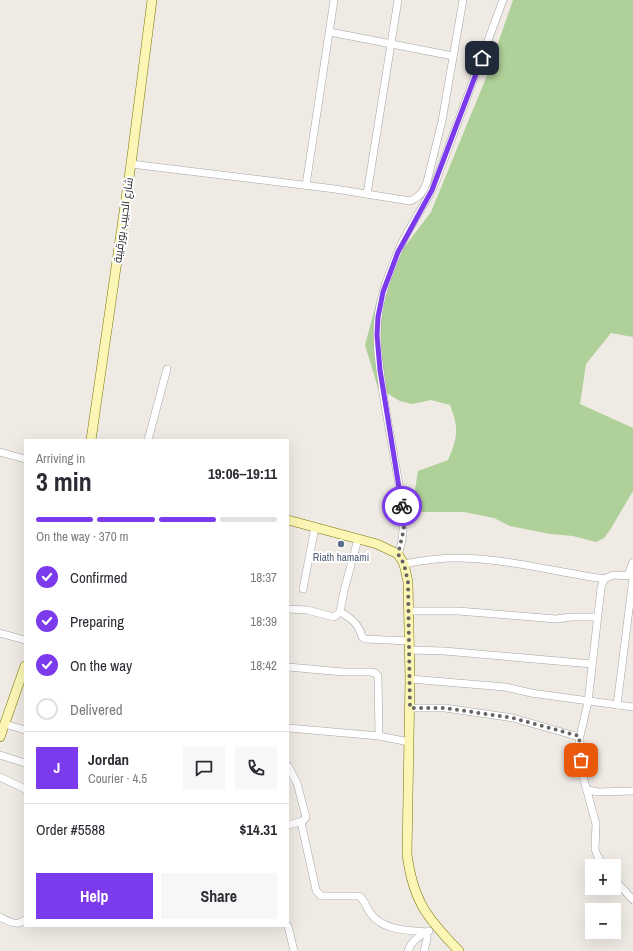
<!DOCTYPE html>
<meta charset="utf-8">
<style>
body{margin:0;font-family:"Archivo Narrow",Cairo,sans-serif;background:#f7f7f7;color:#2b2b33;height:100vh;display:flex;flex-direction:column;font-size:15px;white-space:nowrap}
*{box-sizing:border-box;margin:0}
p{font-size:13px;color:#7c7c81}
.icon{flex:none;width:22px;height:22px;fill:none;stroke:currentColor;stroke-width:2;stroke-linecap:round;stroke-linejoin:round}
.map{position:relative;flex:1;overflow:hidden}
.sheet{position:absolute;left:24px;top:439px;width:265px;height:488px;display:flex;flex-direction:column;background:#fff;border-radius:0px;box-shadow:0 4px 16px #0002}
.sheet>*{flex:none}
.controls{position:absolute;left:585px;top:859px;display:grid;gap:8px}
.controls a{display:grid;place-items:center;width:36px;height:36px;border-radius:0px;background:#fff;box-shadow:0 4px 16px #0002;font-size:20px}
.pin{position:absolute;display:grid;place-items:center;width:34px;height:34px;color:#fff;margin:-17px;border-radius:8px;box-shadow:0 2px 6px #0006}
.courier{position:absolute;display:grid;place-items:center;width:40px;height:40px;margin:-20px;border:3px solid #7c3aed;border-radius:50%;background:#fff;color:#222;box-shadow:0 1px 5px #0007}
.headline em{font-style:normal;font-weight:800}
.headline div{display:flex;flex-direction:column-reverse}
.headline{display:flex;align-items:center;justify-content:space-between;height:68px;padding:0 12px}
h1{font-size:26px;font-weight:800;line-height:30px}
.bar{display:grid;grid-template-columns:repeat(4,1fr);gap:6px 4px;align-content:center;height:48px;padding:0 12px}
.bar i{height:5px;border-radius:3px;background:#e1e1e2}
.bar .current{background:#7c3aed}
.bar p{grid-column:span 4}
.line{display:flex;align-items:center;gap:10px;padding:0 12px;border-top:1px solid #e1e1e2}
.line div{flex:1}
.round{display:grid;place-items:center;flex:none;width:42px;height:42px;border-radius:0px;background:#f7f7f7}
ol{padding:0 12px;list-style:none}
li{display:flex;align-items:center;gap:12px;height:44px}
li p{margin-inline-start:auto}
li .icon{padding:4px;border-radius:50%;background:#7c3aed;color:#fff;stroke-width:4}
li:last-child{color:#7c7c81}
li i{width:22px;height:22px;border:2px solid #e1e1e2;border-radius:50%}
.button{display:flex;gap:8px;margin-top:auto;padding:8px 12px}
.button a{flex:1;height:46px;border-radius:0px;background:#7c3aed;color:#fff;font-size:16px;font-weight:800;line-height:46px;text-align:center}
.button a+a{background:#f7f7f7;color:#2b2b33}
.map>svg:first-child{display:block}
.forest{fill:#afd098}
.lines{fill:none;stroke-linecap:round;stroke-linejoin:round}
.street-casing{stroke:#a5a5a5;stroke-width:8}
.secondary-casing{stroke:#787702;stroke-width:10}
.street{stroke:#fff;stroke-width:7}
.secondary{stroke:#fbf6b6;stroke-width:9}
.done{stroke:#676563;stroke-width:4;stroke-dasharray:0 7.2}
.route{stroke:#7c3aed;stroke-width:5}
.service-dot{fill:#5c6f8a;stroke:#fff;stroke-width:1.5}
.labels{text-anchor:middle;stroke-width:4;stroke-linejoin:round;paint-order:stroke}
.street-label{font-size:11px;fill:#1e1e1e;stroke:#fff}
.service-label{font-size:11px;fill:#4e5e75;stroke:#fff}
</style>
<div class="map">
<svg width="633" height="951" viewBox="0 0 633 951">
<rect width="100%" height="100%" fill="#efeae4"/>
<path class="forest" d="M513 0H633V337L611 333 586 364 580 404 633 428V491L610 530 604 538 596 542 573 536 550 534 510 526 494 518 464 512H416L415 490 418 471 448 460C458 437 459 428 450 405L431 400 412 404 400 401 378 388 365 345 381 285 393 262 431 212 486 78Z"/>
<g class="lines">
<g class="street-casing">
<g id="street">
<polyline points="330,32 453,56"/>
<path d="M131 164 335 189 410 201C420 197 423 192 427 182L442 121 463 0"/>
<polyline points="306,185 334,0"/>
<polyline points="367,194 398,0"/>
<polyline points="148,440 167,369"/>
<polyline points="0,452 25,459"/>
<path d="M398 554C405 537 403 520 402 502 396 466 389 430 383 393 380 368 375 343 378 318 380 296 389 274 397 254 407 228 425 207 436 181L503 0"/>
<path d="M404 564C419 561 441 558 456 558 506 558 555 572 604 579"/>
<polyline points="628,575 633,562"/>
<polyline points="303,589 315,527"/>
<polyline points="288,609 307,610 334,617 340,612 344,591 358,539"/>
<polyline points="409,611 458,611 556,619 571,617 597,617"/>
<path d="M340 612C351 618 359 624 362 637L365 639 410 641"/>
<polyline points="0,633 25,640"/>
<polyline points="410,650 444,651 592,664"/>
<polyline points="288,667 343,672 371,672 375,673 378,676 379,736"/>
<polyline points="410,679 505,687 531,693 633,707"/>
<polyline points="617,705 633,578"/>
<polyline points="410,708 445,708 513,718 576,736 580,736 588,702 601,588 604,579 613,575 633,576"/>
<polyline points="5,724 25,730"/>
<polyline points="288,728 379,736 409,742"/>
<polyline points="579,736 581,769 596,824 595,849 597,855 603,866"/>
<polyline points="0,755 25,763"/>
<polyline points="288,766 297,783 306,817 303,821 288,825"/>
<polyline points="0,777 25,789"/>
<polyline points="587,790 599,792 633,791"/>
<path d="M301 822 316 890 320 895 322 896H359C365 900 366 908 371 914 384 931 408 930 427 932 418 937 411 941 408 951"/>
<polyline points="614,879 633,900"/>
<path d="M0 917C8 921 17 927 25 920"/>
<polyline points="288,926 294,951"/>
<polyline points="424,951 427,939 427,932 429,931"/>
</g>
</g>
<g class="secondary-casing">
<g id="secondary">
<polyline points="91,440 131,164 152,0"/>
<path d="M288 520 377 544 398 554 404 564 408 582 410 679 407 854C413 901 427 918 459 951"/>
<polyline points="0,737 25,666"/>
</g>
</g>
<use href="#street" class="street"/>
<use href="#secondary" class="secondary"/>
</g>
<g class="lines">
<polyline class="done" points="402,506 404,529 398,554 404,564 408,582 410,708 445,708 513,718 579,736 581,760"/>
<polyline class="route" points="402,506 380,370 377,335 378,317 383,292 398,252 432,190 482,58"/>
</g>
<circle class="service-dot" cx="341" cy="544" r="4"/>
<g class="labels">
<g class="street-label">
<text transform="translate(123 220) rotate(-82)" y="4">شارع الحبيب بورقيبة</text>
</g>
<g class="service-label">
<text x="341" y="561">Riath hamami</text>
</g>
</g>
</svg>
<div class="controls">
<a>+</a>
<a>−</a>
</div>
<div class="pin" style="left:581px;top:760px;background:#ea580c"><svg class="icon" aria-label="bag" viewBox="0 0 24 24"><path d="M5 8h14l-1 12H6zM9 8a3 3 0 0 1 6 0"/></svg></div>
<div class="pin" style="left:482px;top:58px;background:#1f2937"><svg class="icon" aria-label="home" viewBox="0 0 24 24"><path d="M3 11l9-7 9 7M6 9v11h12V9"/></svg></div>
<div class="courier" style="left:402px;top:506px"><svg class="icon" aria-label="bike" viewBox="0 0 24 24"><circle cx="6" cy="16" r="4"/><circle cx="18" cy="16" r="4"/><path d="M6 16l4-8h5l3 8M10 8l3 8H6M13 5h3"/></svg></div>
<section class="sheet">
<div class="headline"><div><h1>3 min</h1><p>Arriving in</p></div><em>19:06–19:11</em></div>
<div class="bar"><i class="current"></i><i class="current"></i><i class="current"></i><i></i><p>On the way · 370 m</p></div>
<ol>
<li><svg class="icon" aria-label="check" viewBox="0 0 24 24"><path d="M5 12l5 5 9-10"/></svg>Confirmed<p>18:37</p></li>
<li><svg class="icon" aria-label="check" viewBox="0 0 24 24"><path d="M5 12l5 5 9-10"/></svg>Preparing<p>18:39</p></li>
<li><svg class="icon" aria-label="check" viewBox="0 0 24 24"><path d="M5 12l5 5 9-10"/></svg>On the way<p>18:42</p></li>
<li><i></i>Delivered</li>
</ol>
<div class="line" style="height:72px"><b class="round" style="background:#7c3aed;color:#fff">J</b><div><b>Jordan</b><p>Courier · 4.5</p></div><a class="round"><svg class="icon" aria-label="chat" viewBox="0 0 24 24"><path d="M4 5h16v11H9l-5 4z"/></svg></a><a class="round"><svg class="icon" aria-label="phone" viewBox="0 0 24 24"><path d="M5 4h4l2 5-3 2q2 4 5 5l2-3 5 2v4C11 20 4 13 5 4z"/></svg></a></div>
<div class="line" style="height:52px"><div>Order #5588</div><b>$14.31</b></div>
<div class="button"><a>Help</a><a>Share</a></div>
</section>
</div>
